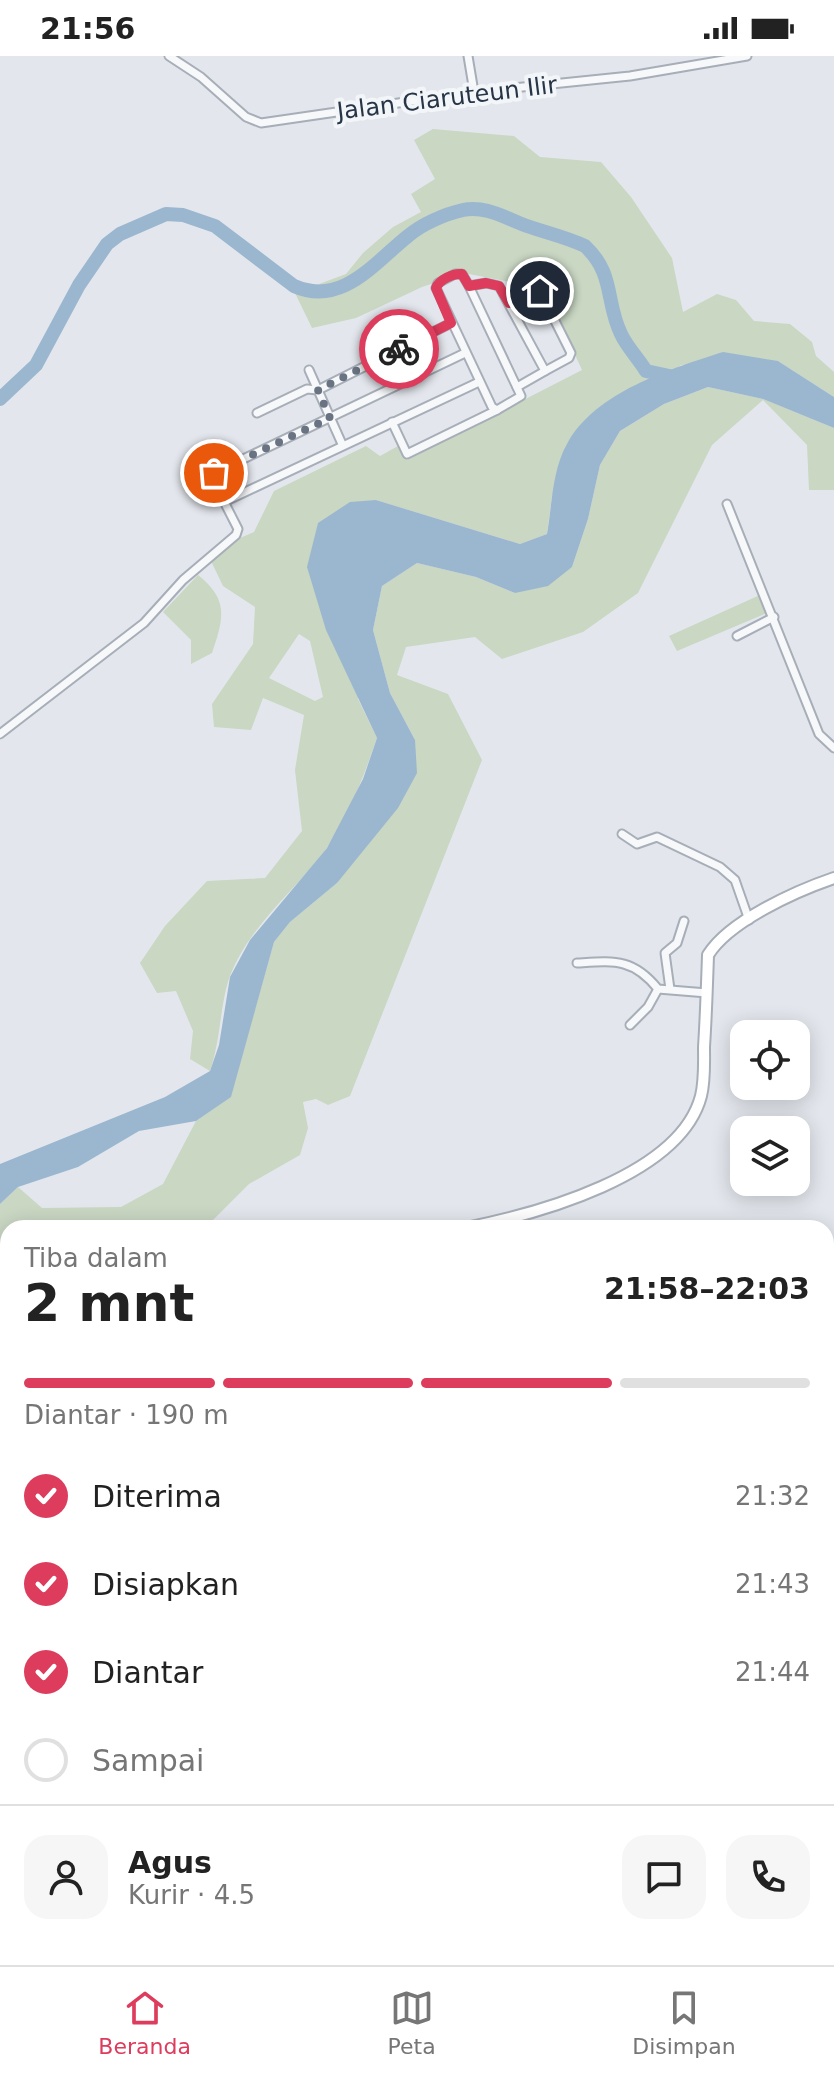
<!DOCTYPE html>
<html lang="id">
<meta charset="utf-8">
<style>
body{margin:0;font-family:"DejaVu Sans",sans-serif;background:#f6f6f6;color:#222;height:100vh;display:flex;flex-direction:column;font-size:30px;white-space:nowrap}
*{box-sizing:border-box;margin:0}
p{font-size:26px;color:#767676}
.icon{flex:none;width:44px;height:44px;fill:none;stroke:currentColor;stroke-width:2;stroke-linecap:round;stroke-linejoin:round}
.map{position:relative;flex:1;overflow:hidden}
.side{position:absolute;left:0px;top:1164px;width:834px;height:746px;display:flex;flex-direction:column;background:#fff;border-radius:24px 24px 0 0;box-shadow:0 4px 20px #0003}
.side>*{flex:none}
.tools{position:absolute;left:730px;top:964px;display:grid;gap:16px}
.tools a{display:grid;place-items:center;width:80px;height:80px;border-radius:16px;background:#fff;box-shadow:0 4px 20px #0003;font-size:40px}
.pin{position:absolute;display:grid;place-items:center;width:68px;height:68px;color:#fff;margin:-34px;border:4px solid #fff;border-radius:50%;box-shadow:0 2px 8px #0007}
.courier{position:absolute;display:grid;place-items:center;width:80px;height:80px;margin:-40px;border:6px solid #dd3c5c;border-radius:50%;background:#fff;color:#222;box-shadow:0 2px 10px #0007}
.head em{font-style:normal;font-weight:700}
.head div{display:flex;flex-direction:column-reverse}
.head{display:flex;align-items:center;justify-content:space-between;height:136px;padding:0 24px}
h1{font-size:52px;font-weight:700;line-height:60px}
.bar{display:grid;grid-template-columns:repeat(4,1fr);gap:12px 8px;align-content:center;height:96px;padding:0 24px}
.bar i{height:10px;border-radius:6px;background:#e0e0e0}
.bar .selected{background:#dd3c5c}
.bar p{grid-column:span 4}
.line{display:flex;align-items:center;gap:20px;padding:0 24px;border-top:2px solid #e0e0e0}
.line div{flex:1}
.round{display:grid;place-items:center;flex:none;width:84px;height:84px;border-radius:24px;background:#f6f6f6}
ol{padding:0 24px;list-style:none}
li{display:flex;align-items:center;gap:24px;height:88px}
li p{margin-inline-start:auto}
li .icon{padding:8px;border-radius:50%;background:#dd3c5c;color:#fff;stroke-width:4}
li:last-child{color:#767676}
li i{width:44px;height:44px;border:4px solid #e0e0e0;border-radius:50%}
.status{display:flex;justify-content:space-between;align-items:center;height:56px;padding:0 40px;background:#fff;direction:ltr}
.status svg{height:22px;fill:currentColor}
.dock{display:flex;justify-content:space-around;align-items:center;height:112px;border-top:2px solid #e0e0e0;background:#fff;font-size:22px;color:#767676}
.dock a{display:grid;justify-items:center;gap:4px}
.dock .selected{color:#dd3c5c}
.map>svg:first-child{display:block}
.green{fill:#c9d7c3;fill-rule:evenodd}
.water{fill:#9bb7d0}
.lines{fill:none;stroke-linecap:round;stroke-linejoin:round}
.river{stroke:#9bb7d0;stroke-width:14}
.minor-casing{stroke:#a7aeb8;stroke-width:11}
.secondary-casing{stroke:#a7aeb8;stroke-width:14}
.minor{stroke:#f6f8fa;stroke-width:7}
.secondary{stroke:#fff;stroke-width:10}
.done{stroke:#697381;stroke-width:8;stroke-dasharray:0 14.4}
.route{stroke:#dd3c5c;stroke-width:10}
.labels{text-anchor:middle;stroke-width:8;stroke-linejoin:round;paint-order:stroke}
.street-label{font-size:24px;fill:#283547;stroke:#f3f6f9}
</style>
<div class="status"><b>21:56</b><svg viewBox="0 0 49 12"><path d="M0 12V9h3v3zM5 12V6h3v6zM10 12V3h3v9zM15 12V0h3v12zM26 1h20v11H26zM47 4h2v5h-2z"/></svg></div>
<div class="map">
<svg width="834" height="1909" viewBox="0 0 834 1909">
<rect width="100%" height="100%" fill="#e3e7ed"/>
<g class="green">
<path d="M433 73 514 80 540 101 601 106 631 141 672 202 683 256 717 238 736 244 754 265 790 268 812 286 816 300 834 316V341L778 305 681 309 552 440 547 478 520 488 376 444 358 643 377 682C364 719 349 761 326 793 295 835 249 870 230 920 220 947 221 983 210 1015L190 1003 193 975 176 935 157 937 140 907 165 870 207 825 265 822 302 775 295 714 304 659 263 642 251 674 214 671 212 648 253 588 255 551 223 530 211 505 224 489 254 476 274 435 366 390 380 400 398 390 407 404 582 314 545 233 464 217 422 231 356 262 312 272 295 237 346 218 363 197 393 171 421 156 411 138 435 123 414 84ZM299 578 310 585 323 641 315 645 269 622Z"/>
<polygon points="708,331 763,343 834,372 834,434 809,434 807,389 763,344 712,389 638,537 583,576 502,603 475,581 406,591 397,619 448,638 482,704 350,1040 328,1049 316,1043 303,1046 308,1072 300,1099 249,1128 205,1172 8,1172 8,1195 0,1187 0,1148 18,1131 42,1152 121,1151 163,1128 196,1065 230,1041 274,886 290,866 337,827 415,684 390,637 373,574 382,530 417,507 476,521 515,537 572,511 588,463 600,409 620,375 664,348"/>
<path d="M198 519C229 544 224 562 212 597L191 608V584L163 556Z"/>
<polygon points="760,539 767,557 677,595 669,580"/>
</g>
<g class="water">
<path d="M723 296 778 305 834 341V372L763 343 708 331 664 348 620 375 600 409 588 463 572 511 548 530 515 537 476 521 417 507 382 530 373 574 390 637 415 684 417 717 398 752 337 827 290 866 274 886 231 1041 196 1065 139 1075 78 1111 18 1131 0 1148V1108L165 1041 210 1015 219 989 230 921 250 884 327 792 363 723 377 682 326 574 307 511 318 467 350 446 376 444 520 488 547 478C552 450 552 414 567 388 595 336 670 313 723 296Z"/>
<polygon points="0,1515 8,1527 8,1613 0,1617"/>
</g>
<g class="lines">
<path class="river" d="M0 343 36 309 79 229 107 188 120 178 166 158 183 159 215 170 294 230C342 251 374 207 408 180 422 168 445 158 463 154 486 149 507 163 527 170 547 177 566 181 585 190 615 218 605 245 621 278 627 291 638 302 646 315L674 321"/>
<g class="minor-casing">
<g id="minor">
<polyline points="169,0 201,21 246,61 261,67 474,36 630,20 747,0"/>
<polyline points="468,0 474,36"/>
<polygon points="455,218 462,218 469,230 521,340 497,354 492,351 436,232 438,227"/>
<polyline points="469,230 486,227 499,230 545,315 517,331"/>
<polyline points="509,247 540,235 571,297 569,302 545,315"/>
<polyline points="309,314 342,388"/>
<polyline points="257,357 307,333 318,334 451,267"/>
<polyline points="392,366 407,398 497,354"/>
<polyline points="224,446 479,326"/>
<polyline points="727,448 819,678 834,692"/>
<polyline points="737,580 774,561"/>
<polyline points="0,678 144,567 183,524 236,479 238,473 212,422 214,417 465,297"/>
<polyline points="622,778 637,788 657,781 720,811 735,824 749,864"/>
<path d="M577 907C614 905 633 902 658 933L707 937"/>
<polyline points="670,933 665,897 677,887 684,865"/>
<polyline points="630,969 648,951 658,933"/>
<polyline points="826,1692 834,1692"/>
<polyline points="0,1776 8,1773"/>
<polyline points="0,1805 8,1802"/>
</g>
</g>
<g class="secondary-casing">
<g id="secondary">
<path d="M466 1172C536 1158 680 1120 701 1040 705 1024 704 1007 704 991 706 960 707 930 708 899 729 865 796 835 834 822"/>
<polyline points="0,1721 8,1748"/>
<polyline points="54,1902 57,1909"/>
<polyline points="222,1902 225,1909"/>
</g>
</g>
<use href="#minor" class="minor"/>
<use href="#secondary" class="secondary"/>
</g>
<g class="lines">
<polyline class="done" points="214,417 330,362 318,334 399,293"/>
<path class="route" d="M399 293 451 267 436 232C439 224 453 217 462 218L469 230 486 227 499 230 509 247 540 235"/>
</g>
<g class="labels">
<g class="street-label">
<text transform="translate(447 42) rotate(-7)" y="8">Jalan Ciaruteun Ilir</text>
</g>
</g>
</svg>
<div class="tools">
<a><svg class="icon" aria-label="locate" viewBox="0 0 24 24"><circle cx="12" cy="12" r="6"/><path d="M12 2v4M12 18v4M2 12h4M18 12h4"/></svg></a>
<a><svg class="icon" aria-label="layers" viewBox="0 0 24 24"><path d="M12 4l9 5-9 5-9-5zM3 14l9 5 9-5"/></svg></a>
</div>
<div class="pin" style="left:214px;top:417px;background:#ea580c"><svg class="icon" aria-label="bag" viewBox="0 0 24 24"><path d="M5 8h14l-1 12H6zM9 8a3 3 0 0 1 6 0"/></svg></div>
<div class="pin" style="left:540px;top:235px;background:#1f2937"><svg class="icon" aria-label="home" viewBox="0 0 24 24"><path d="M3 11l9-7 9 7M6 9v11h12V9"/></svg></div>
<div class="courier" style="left:399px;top:293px"><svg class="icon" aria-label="bike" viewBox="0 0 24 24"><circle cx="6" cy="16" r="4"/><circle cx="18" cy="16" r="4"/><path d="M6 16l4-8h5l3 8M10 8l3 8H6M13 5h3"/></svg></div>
<section class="side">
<div class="head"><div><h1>2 mnt</h1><p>Tiba dalam</p></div><em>21:58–22:03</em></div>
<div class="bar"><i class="selected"></i><i class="selected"></i><i class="selected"></i><i></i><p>Diantar · 190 m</p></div>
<ol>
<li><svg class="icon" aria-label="check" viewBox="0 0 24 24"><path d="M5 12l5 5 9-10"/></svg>Diterima<p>21:32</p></li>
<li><svg class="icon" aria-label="check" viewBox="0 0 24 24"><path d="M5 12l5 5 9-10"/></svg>Disiapkan<p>21:43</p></li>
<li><svg class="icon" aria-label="check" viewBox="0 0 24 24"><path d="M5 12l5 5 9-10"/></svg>Diantar<p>21:44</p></li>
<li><i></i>Sampai</li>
</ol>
<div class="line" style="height:144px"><a class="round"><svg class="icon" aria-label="person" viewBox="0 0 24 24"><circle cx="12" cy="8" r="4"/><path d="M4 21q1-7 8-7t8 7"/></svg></a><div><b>Agus</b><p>Kurir · 4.5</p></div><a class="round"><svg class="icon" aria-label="chat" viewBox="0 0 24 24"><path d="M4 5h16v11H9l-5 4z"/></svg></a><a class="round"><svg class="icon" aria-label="phone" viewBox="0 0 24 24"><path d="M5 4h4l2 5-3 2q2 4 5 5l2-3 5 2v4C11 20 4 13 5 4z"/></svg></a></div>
</section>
</div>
<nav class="dock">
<a class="selected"><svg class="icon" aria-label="home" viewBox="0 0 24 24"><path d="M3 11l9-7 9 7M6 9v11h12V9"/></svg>Beranda</a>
<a><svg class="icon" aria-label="map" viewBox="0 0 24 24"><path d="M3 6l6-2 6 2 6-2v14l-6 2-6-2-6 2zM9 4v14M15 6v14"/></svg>Peta</a>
<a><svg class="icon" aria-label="saved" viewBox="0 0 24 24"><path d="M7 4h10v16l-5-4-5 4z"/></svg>Disimpan</a>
</nav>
